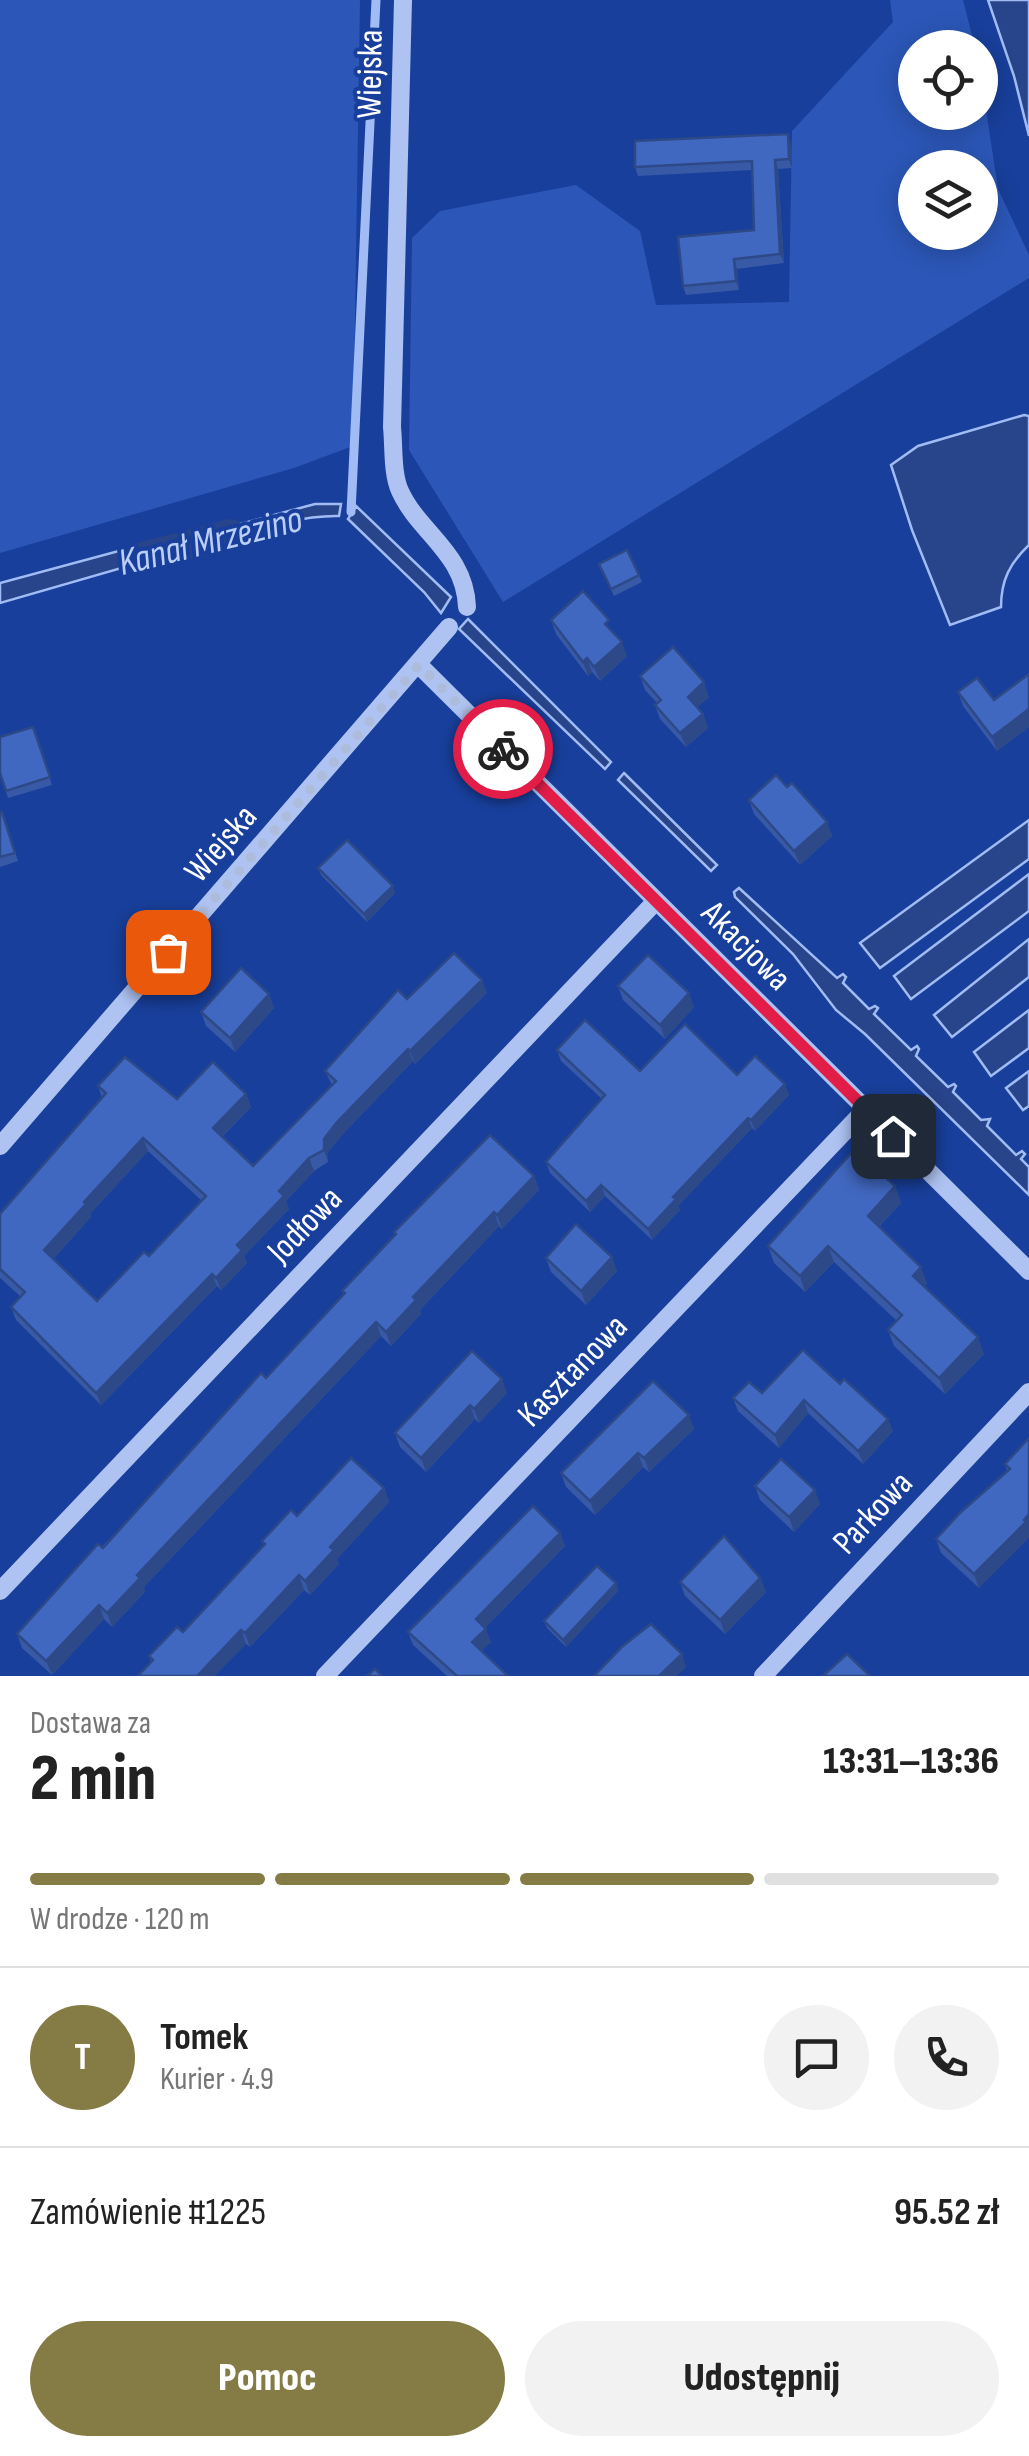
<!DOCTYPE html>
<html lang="pl">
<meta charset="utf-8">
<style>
body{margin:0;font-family:"Sofia Sans Condensed",sans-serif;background:#f2f2f2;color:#222;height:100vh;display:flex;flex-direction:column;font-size:38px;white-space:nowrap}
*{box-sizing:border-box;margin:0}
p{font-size:32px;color:#767676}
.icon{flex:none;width:55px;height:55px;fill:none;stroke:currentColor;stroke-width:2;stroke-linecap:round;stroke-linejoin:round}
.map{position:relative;height:1676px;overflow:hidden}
.sheet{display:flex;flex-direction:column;background:#fff;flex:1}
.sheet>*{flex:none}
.fabs{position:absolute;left:898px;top:30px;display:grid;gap:20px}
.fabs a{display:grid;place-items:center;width:100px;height:100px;border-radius:50%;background:#fff;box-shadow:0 5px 25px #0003;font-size:50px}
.pin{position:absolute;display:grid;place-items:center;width:85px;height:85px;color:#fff;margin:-42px;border-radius:20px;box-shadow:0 5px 15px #0006}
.courier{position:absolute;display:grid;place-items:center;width:100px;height:100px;margin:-50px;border:8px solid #e11d48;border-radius:50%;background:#fff;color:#222;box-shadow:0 2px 12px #0007}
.overview em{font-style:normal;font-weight:800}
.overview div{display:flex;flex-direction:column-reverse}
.overview{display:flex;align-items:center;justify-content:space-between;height:170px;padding:0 30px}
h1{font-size:65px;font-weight:800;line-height:75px}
.bar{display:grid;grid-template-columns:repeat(4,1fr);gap:15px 10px;align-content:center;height:120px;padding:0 30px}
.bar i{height:12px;border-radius:8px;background:#e0e0e0}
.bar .selected{background:#857c45}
.bar p{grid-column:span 4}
.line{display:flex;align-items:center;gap:25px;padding:0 30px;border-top:2px solid #e0e0e0}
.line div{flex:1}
.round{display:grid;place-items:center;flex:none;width:105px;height:105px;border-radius:52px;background:#f2f2f2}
.cta{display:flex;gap:20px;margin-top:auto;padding:20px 30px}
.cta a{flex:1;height:115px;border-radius:60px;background:#857c45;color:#fff;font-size:40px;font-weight:800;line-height:115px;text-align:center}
.cta a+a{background:#f2f2f2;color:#222}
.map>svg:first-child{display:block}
.green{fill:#2c57b8;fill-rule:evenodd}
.water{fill:#28448a;stroke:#a1bcf4;stroke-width:2.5}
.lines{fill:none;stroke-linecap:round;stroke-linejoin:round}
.stream{stroke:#a1bcf4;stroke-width:9}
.canal{stroke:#28448a;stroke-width:30}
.minor{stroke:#aec3f2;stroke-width:18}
.wall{fill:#3859a6;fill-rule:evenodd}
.shaded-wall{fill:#2e4987}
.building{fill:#4168c1;stroke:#2e4987;stroke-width:2.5;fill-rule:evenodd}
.done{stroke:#aebcdc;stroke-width:10;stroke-dasharray:0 18}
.route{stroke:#e11d48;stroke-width:12}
.labels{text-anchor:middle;stroke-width:8;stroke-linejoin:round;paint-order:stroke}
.street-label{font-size:35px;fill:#fff;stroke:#183f9b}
.water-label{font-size:38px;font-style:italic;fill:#bbcef8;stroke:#183f9b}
</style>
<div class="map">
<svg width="1029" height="1676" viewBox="0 0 1029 1676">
<rect width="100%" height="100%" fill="#183f9b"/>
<g class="green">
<polygon points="0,0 360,0 353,446 294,468 0,553"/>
<path d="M890 0H963L975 47 915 48V112H980V70L998 189 1029 255V278L503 602 409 450 412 238 440 211 576 185 640 231 656 305 789 302 792 131 893 22ZM915 168H980V232H915Z"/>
</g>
<g class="water">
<polygon points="988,0 1029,0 1029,136 1014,76"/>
<path d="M1024 415 1029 416V545C1010 563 1001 580 1001 607L950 625 912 530 891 465 918 446Z"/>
<path d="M315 504H341L339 516C291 515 238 537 191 549L188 538Z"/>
<polygon points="356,506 451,597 441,613 424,592 348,519"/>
<polygon points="152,542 172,543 177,552 0,603 0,583"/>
<polygon points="468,619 611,762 605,769 459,629"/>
<polygon points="624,773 717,865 711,871 618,780"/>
<polygon points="1029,820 1029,859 880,968 860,943"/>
<polygon points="1029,874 1029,911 911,999 894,976"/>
<polygon points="739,888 837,978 843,974 846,977 843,983 869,1009 875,1006 878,1008 874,1014 911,1050 917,1046 919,1049 916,1056 948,1087 954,1084 956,1086 953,1092 981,1120 990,1119 987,1126 1016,1155 1022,1151 1025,1154 1021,1159 1029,1167 1029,1195 865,1034 836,1010 793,954 735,897 734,892"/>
<polygon points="1029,939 1029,977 952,1037 934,1015"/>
<polygon points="1029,1010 1029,1048 991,1076 974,1052"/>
<polygon points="1029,1071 1029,1106 1023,1110 1006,1088"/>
</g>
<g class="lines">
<polyline class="stream" points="351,512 376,0"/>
<polyline class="canal" points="139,558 230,534"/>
<g class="minor">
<path d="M403 0 392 427C394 446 392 474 400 491 419 533 465 553 467 607"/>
<polyline points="419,665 1029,1271"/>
<polyline points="0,1146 449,627"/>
<polyline points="0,1591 656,901"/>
<polyline points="325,1676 866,1109"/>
<polyline points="763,1676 1029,1392"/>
</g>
</g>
<g class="wall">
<polygon points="791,143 792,168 778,169 784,263 737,269 739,290 686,295 683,286 754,230 752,170 638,176 635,167"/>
<polygon points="602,571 639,575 642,582 614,596"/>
<polygon points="551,620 614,634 627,656 600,681 592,672 588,676 556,634"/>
<polygon points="1029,674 1029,727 997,751 963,706 958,692 994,700"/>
<polygon points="640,676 709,697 697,707 703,714 708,728 686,747 660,719 655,705 657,703 645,690"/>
<polygon points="33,727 52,785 8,798 0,773"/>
<polygon points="787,787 827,822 832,836 800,865 754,814 749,800"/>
<polygon points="2,812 18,861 0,867 0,813"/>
<polygon points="318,868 395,893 367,922 321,875"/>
<polygon points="618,986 694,1007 665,1039 623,1000"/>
<path d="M487 993 415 1064 413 1061 342 1135 328 1152V1162L314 1171 286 1201 289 1209 244 1256 247 1263 221 1290 217 1286 101 1405 16 1320 11 1307 21 1297 0 1278V1214L102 1098 98 1086 177 1099 246 1094 251 1107 222 1137 253 1166 332 1085 325 1071 407 999ZM148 1151 202 1201 149 1256 97 1301 53 1259 91 1217 90 1214Z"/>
<polygon points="269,994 274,1008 235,1052 206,1026 201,1012"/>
<polygon points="557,1050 640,1071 737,1075 789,1095 755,1131 752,1128 678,1206 680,1210 652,1240 605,1196 590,1212 550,1173 546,1162 602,1099 561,1061"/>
<polygon points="534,1176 539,1190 502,1229 499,1226 420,1310 421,1314 391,1346 381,1336 144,1587 145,1592 112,1627 104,1619 52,1675 22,1648 17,1634 266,1378 344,1295 342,1291 395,1235 394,1232"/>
<polygon points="895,1186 901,1203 879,1227 927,1283 924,1287 984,1354 945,1394 894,1346 888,1330 897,1321 834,1262 805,1292 774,1263 768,1246"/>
<polygon points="546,1258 617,1271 586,1305 551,1272"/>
<polygon points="803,1350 893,1431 863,1464 808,1413 779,1448 738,1411 733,1398 762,1393"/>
<polygon points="507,1393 479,1423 475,1419 426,1472 400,1447 395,1433"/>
<polygon points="694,1429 649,1472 643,1467 595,1515 566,1487 561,1473"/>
<polygon points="1029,1438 979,1588 941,1553 936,1539 1007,1471 1005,1464"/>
<polygon points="755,1486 820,1504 794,1532 760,1500"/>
<polygon points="384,1488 389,1502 337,1559 339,1564 310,1595 304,1590 250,1647 246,1644 151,1662 149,1656 183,1632 264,1546 262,1541 297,1516"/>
<polygon points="560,1533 565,1546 485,1628 491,1642 481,1651 508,1676 447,1676 413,1645 408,1632"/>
<polygon points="760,1578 766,1592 725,1634 685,1596 680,1582"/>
<polygon points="616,1583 618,1591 566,1647 547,1628 544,1621"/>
</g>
<g class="shaded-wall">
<polygon points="788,134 791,143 792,168 789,159"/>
<polygon points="775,160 778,169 784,263 780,254"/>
<polygon points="734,259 737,269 739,290 736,281"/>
<polygon points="622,642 627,656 600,681 594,667"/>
<polygon points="587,658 592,672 588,676 583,662"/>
<polygon points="704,682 709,697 693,711 688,697"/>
<polygon points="1029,709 1029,727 997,751 992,737"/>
<polygon points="703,714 708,728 686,747 680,733"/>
<polygon points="827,822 832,836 800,865 794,851"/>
<polygon points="393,886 395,893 367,922 364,914"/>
<polygon points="482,980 487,993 415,1064 410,1051"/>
<polygon points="689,993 694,1007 665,1039 660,1025"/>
<polygon points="269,994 274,1008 235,1052 230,1038"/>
<polygon points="408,1049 413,1061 342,1135 328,1152 328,1162 324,1150 324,1139 337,1122"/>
<polygon points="785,1084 789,1095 755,1131 751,1120"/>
<polygon points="246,1094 251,1107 217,1141 213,1128"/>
<polygon points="748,1118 752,1128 678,1206 680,1210 652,1240 648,1229 673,1197"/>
<polygon points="143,1138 148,1151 90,1214 91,1217 49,1263 44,1250 84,1202"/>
<polygon points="309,1158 314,1171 286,1201 289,1209 244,1256 247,1263 221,1290 216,1278 237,1245 279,1191"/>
<polygon points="534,1176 539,1190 502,1229 497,1215"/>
<polygon points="601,1185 605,1196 590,1212 586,1201"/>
<polygon points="895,1186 901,1203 873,1233 868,1216"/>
<polygon points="494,1212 499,1226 420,1310 421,1314 391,1346 386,1332 413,1297"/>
<polygon points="828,1246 834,1262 805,1292 800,1276"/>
<polygon points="612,1257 617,1271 586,1305 581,1291"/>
<polygon points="921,1267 927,1283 918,1292 913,1276"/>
<polygon points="212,1274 217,1286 101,1405 96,1393"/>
<polygon points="376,1322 381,1336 144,1587 145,1592 112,1627 107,1613 137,1575"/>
<polygon points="978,1337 984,1354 945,1394 939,1378"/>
<polygon points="502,1379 507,1393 479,1423 474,1409"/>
<polygon points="804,1400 808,1413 779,1448 775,1435"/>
<polygon points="470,1405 475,1419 426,1472 421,1458"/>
<polygon points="689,1415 694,1429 649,1472 644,1458"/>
<polygon points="888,1419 893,1431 863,1464 858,1451"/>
<polygon points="638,1453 643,1467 595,1515 590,1501"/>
<polygon points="384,1488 389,1502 337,1559 339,1564 310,1595 305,1581 330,1547"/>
<polygon points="815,1490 820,1504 794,1532 789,1517"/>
<polygon points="1029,1514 1029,1538 979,1588 974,1574"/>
<polygon points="560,1533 565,1546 481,1632 476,1619"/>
<polygon points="299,1575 304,1590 250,1647 245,1633"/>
<polygon points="760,1578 766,1592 725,1634 720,1620"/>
<polygon points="616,1583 618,1591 566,1647 563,1640"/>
<polygon points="99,1605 104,1619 52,1675 46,1661"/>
<polygon points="486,1629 491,1642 477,1655 472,1642"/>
<polygon points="241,1630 246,1644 215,1676 197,1676"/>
<polygon points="682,1654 686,1667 677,1676 659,1676"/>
</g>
<g class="building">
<polygon points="788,134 789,159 775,160 780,254 734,259 736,281 683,286 678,237 754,230 752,161 635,167 635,141"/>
<polygon points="627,550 639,575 611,589 599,564"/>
<polygon points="583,591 609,620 605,624 622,642 594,667 587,658 583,662 551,620"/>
<polygon points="673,647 704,682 688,697 703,714 680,733 655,705 661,700 640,676"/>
<polygon points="1029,674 1029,709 992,737 958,692 977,678 994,700"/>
<polygon points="33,727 50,777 6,791 0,773 0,737"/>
<polygon points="776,775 787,787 792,783 827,822 794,851 749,800"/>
<polygon points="2,812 15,853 0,857 0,813"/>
<polygon points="347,840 393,886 364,914 318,868"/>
<path d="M454 953 482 980 410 1051 408 1049 337 1122 324 1139V1150L309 1158 279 1191 284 1196 237 1245 242 1250 216 1278 212 1274 96 1393 11 1307 25 1292 0 1269V1214L106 1093 98 1086 125 1057 177 1099 213 1062 246 1094 213 1128 253 1166 336 1081 325 1071 398 990 407 999ZM143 1138 206 1196 149 1256 144 1252 97 1301 44 1250 86 1204 84 1202Z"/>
<polygon points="648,955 689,993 660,1025 618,986"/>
<polygon points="241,968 269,994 230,1038 201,1012"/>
<polygon points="585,1020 640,1071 685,1024 737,1075 755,1056 785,1084 751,1120 748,1118 673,1197 676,1199 648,1229 601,1185 586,1201 546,1162 605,1095 557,1050"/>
<polygon points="490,1135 534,1176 497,1215 494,1212 413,1297 416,1300 386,1332 376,1322 137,1575 140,1578 107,1613 99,1605 46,1661 17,1634 98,1544 103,1548 261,1373 266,1378 345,1293 342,1291 396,1234 394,1232"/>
<polygon points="855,1149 895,1186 868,1216 921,1267 913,1276 978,1337 939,1378 888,1330 902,1315 828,1246 800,1276 768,1246"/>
<polygon points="576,1224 612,1257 581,1291 546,1258"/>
<polygon points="803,1350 840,1384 844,1379 888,1419 858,1451 804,1400 775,1435 733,1398 749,1382 762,1393"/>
<polygon points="472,1351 502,1379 474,1409 470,1405 421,1458 395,1433"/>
<polygon points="653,1381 689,1415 644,1458 638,1453 590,1501 561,1473"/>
<polygon points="1029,1438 1029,1514 1024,1520 1026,1522 974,1574 936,1539 961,1512 1010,1469 1005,1464"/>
<polygon points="351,1458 384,1488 330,1547 334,1550 305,1581 299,1575 245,1633 241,1630 197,1676 138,1676 153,1660 149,1656 177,1627 183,1632 265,1544 262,1541 291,1510 297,1516"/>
<polygon points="781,1459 815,1490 789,1517 755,1486"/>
<polygon points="533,1506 560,1533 476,1619 486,1629 472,1642 508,1676 457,1676 408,1632"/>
<polygon points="724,1536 760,1578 720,1620 680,1582"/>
<polygon points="597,1566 616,1583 563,1640 544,1621"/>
<polygon points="651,1624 682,1654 659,1676 594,1676 623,1646"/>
<polygon points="847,1654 870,1676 823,1676"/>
<polygon points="375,1669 382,1676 367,1676"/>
</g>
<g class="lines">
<polyline class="done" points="168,952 419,665 503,749"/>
<polyline class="route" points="503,749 893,1136"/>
</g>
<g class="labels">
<g class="street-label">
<text transform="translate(369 74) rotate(-89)" y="12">Wiejska</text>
<text transform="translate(220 843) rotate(-49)" y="12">Wiejska</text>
<text transform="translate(747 945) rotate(45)" y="12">Akacjowa</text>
<text transform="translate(304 1224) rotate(-46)" y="12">Jodłowa</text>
<text transform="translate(572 1370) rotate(-46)" y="12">Kasztanowa</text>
<text transform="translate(872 1512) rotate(-47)" y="12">Parkowa</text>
</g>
<g class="water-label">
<text transform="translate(210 540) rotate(-14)" y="13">Kanał Mrzezino</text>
</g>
</g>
</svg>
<div class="fabs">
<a><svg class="icon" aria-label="locate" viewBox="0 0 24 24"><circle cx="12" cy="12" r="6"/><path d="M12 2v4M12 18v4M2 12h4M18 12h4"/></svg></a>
<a><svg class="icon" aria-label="layers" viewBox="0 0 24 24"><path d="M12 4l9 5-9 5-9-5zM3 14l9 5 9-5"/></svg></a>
</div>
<div class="pin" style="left:168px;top:952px;background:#ea580c"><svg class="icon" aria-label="bag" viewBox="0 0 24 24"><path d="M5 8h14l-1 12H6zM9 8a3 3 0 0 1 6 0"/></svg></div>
<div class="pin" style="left:893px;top:1136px;background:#1f2937"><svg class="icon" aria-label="home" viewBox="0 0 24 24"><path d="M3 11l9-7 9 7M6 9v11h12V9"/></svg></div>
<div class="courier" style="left:503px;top:749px"><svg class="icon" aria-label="bike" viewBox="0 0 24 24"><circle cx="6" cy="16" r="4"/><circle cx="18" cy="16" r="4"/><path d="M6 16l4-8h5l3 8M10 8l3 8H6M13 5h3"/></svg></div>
</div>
<section class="sheet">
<div class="overview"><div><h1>2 min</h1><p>Dostawa za</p></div><em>13:31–13:36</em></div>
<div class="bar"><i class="selected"></i><i class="selected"></i><i class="selected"></i><i></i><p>W drodze · 120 m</p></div>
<div class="line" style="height:180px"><b class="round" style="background:#857c45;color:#fff">T</b><div><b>Tomek</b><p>Kurier · 4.9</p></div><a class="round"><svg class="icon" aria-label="chat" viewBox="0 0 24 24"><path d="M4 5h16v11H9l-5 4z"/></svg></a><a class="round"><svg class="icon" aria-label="phone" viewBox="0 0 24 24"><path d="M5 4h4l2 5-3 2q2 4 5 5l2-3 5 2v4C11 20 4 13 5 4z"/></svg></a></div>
<div class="line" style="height:130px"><div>Zamówienie #1225</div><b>95.52 zł</b></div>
<div class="cta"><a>Pomoc</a><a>Udostępnij</a></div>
</section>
